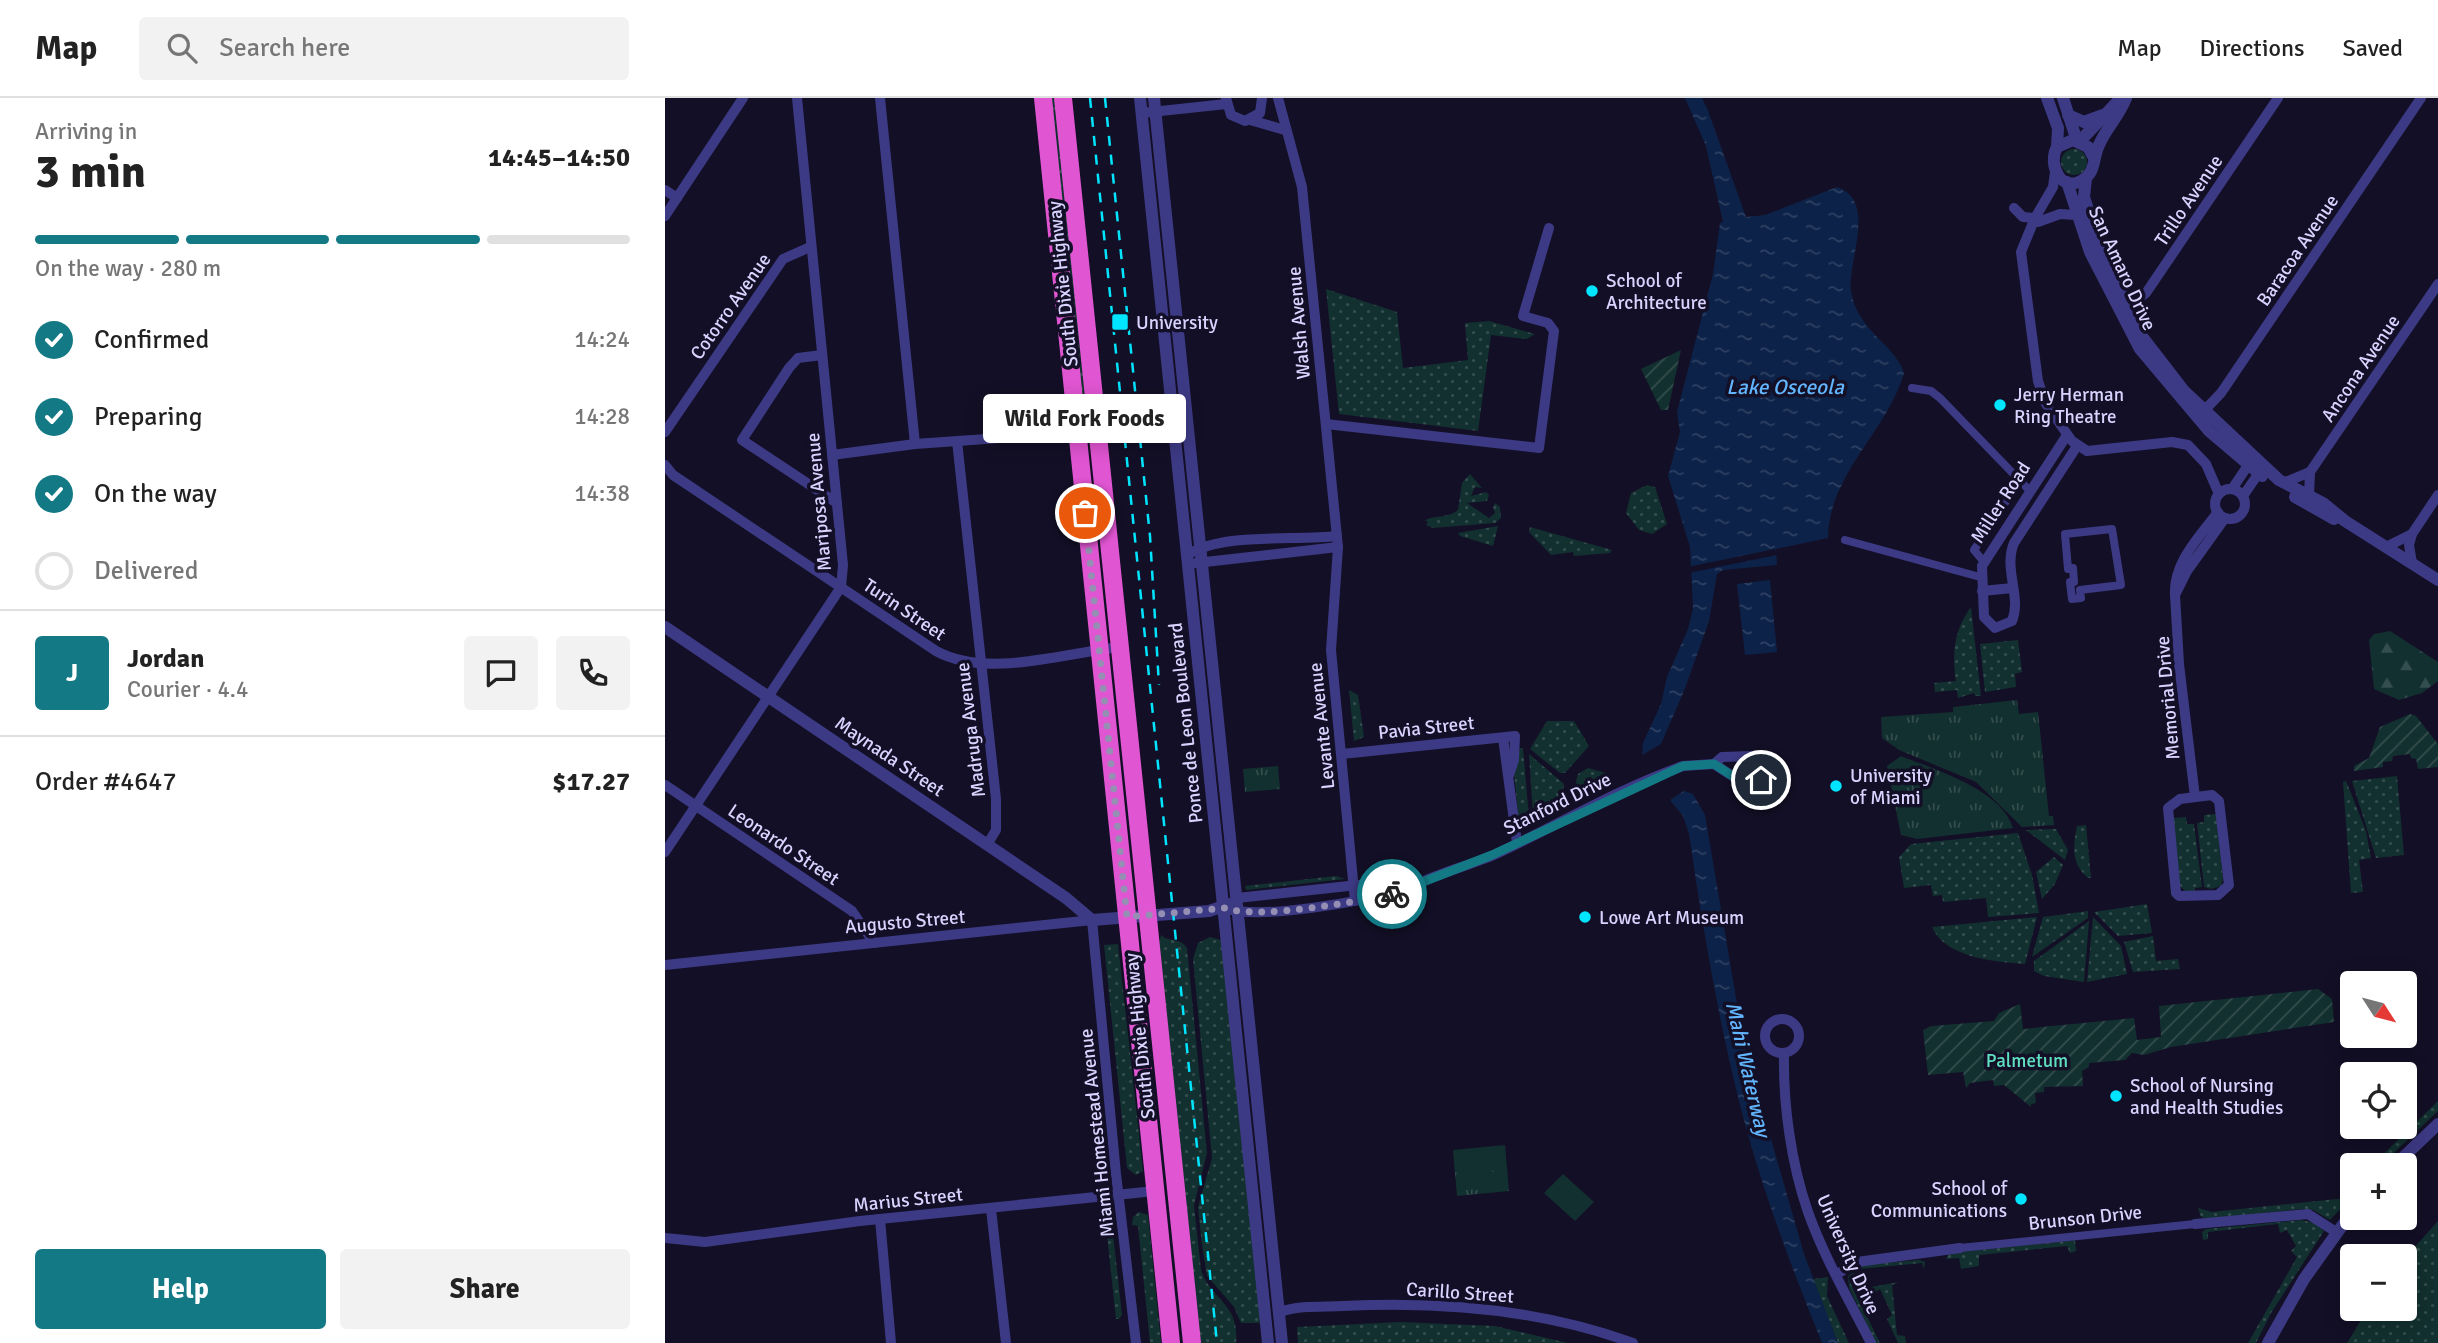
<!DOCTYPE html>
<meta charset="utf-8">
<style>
body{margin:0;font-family:Signika,sans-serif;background:#f2f2f2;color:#222;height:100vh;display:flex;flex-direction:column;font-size:26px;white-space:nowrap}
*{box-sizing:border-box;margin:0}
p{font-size:23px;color:#767676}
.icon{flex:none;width:38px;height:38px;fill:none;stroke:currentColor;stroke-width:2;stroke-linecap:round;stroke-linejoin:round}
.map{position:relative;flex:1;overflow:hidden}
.details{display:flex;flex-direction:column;background:#fff;width:665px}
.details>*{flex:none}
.needle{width:46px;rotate:126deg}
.fabs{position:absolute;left:1675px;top:873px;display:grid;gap:14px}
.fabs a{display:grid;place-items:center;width:77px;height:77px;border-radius:7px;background:#fff;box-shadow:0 4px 18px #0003;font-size:35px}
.pin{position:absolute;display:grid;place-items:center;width:60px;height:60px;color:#fff;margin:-30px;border:4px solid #fff;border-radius:50%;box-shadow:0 2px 7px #0007}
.courier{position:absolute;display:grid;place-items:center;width:70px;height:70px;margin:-35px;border:5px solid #137a85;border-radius:50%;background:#fff;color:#222;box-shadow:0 2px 9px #0007}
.bubble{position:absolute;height:49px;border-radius:7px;background:#fff;box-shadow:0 4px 18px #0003;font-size:23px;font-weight:800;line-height:49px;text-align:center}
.head em{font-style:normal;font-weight:800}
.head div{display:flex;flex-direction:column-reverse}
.head{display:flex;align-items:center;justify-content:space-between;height:119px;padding:0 35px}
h1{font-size:46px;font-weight:800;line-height:52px}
.bar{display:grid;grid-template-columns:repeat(4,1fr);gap:10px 7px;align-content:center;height:84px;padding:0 35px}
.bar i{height:9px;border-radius:5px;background:#e0e0e0}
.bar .current{background:#137a85}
.bar p{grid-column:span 4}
.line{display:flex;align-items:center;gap:18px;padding:0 35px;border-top:2px solid #e0e0e0}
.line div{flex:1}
.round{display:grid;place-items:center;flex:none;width:74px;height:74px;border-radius:7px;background:#f2f2f2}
ol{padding:0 35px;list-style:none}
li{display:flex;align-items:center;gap:21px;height:77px}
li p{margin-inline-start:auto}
li .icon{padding:7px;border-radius:50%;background:#137a85;color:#fff;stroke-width:4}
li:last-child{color:#767676}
li i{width:38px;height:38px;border:4px solid #e0e0e0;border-radius:50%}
.primary-button{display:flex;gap:14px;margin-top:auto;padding:14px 35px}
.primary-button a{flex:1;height:80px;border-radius:7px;background:#137a85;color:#fff;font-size:28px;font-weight:800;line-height:80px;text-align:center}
.primary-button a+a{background:#f2f2f2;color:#222}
header{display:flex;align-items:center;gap:42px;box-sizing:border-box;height:98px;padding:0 35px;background:#fff;border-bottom:2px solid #e0e0e0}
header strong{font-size:33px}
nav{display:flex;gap:38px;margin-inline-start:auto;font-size:24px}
.search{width:490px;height:63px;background:#f2f2f2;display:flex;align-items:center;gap:18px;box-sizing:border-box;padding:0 24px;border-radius:7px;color:#767676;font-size:26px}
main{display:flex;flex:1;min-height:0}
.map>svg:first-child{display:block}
.grass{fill:url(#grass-dots)}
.forest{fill:url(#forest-firs)}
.park{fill:url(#park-tufts)}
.garden{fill:url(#garden-furrows)}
.pitch{fill:#12302f}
.water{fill:url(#water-ripples)}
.pier{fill:#130f26}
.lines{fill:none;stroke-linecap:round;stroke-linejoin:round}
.pedestrian{stroke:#3d3a85;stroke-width:8}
.minor{stroke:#3d3a85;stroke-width:10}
.tertiary{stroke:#3d3a85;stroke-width:12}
.trunk{stroke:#e055d1;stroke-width:18}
.rail{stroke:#00e5ff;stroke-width:2.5;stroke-dasharray:10 9;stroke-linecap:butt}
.done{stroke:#948fb3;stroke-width:7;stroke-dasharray:0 12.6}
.route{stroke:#137a85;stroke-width:9}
.poi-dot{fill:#00e5ff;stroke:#130f26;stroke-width:2.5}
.labels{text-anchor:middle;stroke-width:7;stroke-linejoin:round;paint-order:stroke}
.street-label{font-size:19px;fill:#d9d4ff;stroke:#130f26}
.poi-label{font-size:19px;fill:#d9d4ff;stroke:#130f26;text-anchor:start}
.park-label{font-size:19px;fill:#5fe0c0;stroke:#130f26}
.water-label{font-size:21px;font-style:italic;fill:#62b6ff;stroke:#130f26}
</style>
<header>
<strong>Map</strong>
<div class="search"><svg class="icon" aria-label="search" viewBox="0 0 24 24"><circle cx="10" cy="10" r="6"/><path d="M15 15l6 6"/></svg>Search here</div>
<nav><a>Map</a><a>Directions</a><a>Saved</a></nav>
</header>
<main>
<section class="details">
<div class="head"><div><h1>3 min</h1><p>Arriving in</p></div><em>14:45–14:50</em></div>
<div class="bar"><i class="current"></i><i class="current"></i><i class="current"></i><i></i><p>On the way · 280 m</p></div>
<ol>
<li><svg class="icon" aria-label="check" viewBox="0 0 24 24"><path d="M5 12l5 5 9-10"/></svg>Confirmed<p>14:24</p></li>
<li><svg class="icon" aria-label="check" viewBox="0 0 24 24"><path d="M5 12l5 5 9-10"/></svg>Preparing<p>14:28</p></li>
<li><svg class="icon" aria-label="check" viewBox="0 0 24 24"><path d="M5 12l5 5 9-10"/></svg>On the way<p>14:38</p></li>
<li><i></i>Delivered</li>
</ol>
<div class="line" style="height:126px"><b class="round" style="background:#137a85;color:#fff">J</b><div><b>Jordan</b><p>Courier · 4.4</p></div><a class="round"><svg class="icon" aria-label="chat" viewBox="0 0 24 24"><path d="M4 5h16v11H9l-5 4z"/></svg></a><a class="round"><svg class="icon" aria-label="phone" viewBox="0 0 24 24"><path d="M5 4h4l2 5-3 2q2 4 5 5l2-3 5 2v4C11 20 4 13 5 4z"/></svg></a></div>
<div class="line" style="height:91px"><div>Order #4647</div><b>$17.27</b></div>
<div class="primary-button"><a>Help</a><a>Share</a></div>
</section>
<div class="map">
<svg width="1773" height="1245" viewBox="0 0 1773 1245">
<defs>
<pattern id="grass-dots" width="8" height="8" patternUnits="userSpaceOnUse" patternTransform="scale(1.75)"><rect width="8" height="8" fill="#12302f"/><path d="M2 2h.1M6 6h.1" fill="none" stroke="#344d4e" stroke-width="1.8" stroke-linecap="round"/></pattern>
<pattern id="forest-firs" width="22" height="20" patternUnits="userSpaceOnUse" patternTransform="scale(1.75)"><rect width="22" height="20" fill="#12302f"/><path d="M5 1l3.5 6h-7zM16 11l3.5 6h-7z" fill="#344d4e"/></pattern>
<pattern id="park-tufts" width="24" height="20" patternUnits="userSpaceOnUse" patternTransform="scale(1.75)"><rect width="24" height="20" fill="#12302f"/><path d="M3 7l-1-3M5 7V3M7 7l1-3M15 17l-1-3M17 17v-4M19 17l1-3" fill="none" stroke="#344d4e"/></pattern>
<pattern id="garden-furrows" width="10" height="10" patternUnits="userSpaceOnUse" patternTransform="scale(1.75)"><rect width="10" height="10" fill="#12302f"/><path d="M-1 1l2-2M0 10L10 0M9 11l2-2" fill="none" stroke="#344d4e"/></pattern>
<pattern id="water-ripples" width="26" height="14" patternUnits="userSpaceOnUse" patternTransform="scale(1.75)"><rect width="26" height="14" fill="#0c2248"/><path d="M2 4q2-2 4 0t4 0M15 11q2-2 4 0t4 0" fill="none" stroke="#2f4163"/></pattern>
</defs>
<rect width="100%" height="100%" fill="#130f26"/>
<g class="grass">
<polygon points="385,0 392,0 423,317 420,325"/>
<circle cx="1409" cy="64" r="13"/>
<polygon points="661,191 732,214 738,270 803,262 800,225 824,223 870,236 862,241 826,237 813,333 674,316"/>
<path d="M805 376 817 390 810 389 806 398 821 394 824 397 822 403 802 405 824 420 830 415 828 409 830 405 835 409 836 420 830 425 768 430 761 427 763 424 760 422C771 417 784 420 793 412L797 385Z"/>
<polygon points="982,387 990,389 1002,426 987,436 974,432 961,415 966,395"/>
<polygon points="833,428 828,448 795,438 793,435"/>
<polygon points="865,429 947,452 945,455 909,458 908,454 886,457 864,434"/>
<path d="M1306 509 1316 598H1310L1309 595 1293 600 1292 592 1270 594 1269 585 1291 583C1287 555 1289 532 1306 509Z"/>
<polygon points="1353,542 1357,574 1350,576 1351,589 1320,594 1315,546"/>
<polygon points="684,592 693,597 699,639 689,643"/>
<polygon points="882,623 909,623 924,648 900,675 895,675 865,651"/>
<polygon points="855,650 858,650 864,720 854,725 849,675"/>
<polygon points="864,656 899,686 897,705 868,718"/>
<polygon points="923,670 941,675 942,684 907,700 913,676"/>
<polygon points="1732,678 1739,757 1711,760 1687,683"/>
<polygon points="1681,683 1701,733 1706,760 1694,762 1698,794 1686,795 1678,684"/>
<polygon points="1551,716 1558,781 1556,788 1546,791 1539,789 1532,725 1539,724 1539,717"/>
<polygon points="1521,719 1522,726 1529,726 1537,789 1530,790 1530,793 1520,793 1515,788 1508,720"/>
<path d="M1421 727 1426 780H1423C1406 766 1408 748 1412 728Z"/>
<polygon points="1391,731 1403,752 1400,762 1361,732"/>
<polygon points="1353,735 1367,777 1374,815 1323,819 1321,800 1278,804 1277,797 1268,798 1266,787 1239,790 1234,759 1246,746"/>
<polygon points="1389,759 1398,767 1390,786 1377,801 1371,774"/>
<polygon points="671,778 680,781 581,792 580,788"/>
<polygon points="1482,806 1487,835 1453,838 1429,814"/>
<polygon points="1423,813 1423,820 1367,859 1378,819"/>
<path d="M1372 819 1360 866C1331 864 1280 860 1267 829Z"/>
<polygon points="1428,819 1456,848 1462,876 1422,884"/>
<polygon points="1424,823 1419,884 1379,878 1369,873 1369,863"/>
<path d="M496 837C505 845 515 839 522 850L542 1055 529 1107 536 1172C546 1203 575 1205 571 1245H535L494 847Z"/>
<polygon points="1488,838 1491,863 1513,861 1515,871 1468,874 1459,844"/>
<polygon points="545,839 556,842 596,1225 576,1225 569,1209 542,1178 537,1147 533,1109 547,1060 528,861 533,845"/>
<polygon points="453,846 478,1073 471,1077 462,1070 439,847"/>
<polygon points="1773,1003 1773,1013 1716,1067 1707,1067"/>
<polygon points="1672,1101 1685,1101 1665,1122 1648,1112 1638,1111 1542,1121 1536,1119 1533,1110 1547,1114"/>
<polygon points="439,1109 446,1118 457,1217 454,1221 451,1221"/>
<polygon points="474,1114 483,1117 496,1245 485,1245 473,1128 467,1127 468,1119"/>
<polygon points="1636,1122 1650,1125 1659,1133 1606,1215 1591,1245 1583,1245 1632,1159 1626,1153 1631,1148 1622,1132 1615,1135 1613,1126 1543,1134 1543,1141 1538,1142 1537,1134 1541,1131"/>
<polygon points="1773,1123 1773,1245 1682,1245 1703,1211 1740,1211 1740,1160"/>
<polygon points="1410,1142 1411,1153 1405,1155 1402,1148 1314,1157 1314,1168 1296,1171 1294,1160 1281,1161 1284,1155"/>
<polygon points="1254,1162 1260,1164 1259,1171 1257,1165 1195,1171 1195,1183 1187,1188 1215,1245 1211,1245 1184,1190 1183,1178 1197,1167"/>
<polygon points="1163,1179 1162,1198 1184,1245 1173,1245 1148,1181"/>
<polygon points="1234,1184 1227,1187 1232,1237 1240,1238 1241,1245 1233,1245 1222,1221 1227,1217 1215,1191 1209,1195 1206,1189"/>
<polygon points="735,1224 830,1228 903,1245 633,1245 632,1229"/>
</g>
<polygon class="forest" points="1725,533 1773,564 1773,583 1757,595 1734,602 1709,591 1704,542 1709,536"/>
<g class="park">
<polygon points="1352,602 1354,616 1373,614 1384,718 1388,718 1389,727 1357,729 1311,684 1234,652 1217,640 1216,619 1288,614 1288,609"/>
<path d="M1236 658C1270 672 1336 691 1348 730L1252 741 1236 737 1222 668Z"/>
<polygon points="613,668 615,691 580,694 578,671"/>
<polygon points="840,1047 844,1093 792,1098 788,1052"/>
</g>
<g class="garden">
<polygon points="1016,252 1003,312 996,312 976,271"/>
<polygon points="1745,616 1751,618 1773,646 1773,669 1753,671 1751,661 1746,660 1745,656 1728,658 1727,663 1718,664 1718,669 1689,673 1689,668 1704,660 1715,629"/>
<polygon points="1653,891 1667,901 1669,924 1506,949 1479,957 1467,955 1460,962 1424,965 1424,969 1417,973 1418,988 1379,989 1379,994 1370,995 1371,1005 1366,1006 1366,1009 1339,987 1329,988 1328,982 1305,985 1301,990 1298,974 1263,977 1258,932 1266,928 1329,923 1334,915 1355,906 1358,931 1469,920 1472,942 1496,939 1494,908"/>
</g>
<g class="pitch">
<polygon points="831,1051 833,1067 798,1071 797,1055"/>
<polygon points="834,1073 835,1089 801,1092 800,1077"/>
<polygon points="898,1076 929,1104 910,1123 879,1095"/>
</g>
<g class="water">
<path d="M1020 0H1037L1042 10 1081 119 1100 117 1172 89C1213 103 1182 163 1186 193 1192 233 1230 246 1239 275 1222 334 1164 375 1163 440L1111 451 1112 467 1058 472 1052 476 1044 523 1019 593 996 646 977 657 978 645 996 606 1002 579 1023 531 1028 511 1025 449 1003 378 1015 334 1012 314 1048 176 1055 125 1058 124 1041 48Z"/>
<polygon points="1105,482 1112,554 1080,557 1072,486"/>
<path d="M1019 693 1028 696 1040 717 1079 947 1139 1156 1173 1245H1157C1125 1166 1095 1086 1074 1003 1052 915 1037 825 1024 736L1018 718 1005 702Z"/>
</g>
<polygon class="pier" points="1110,451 1112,457 1023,475 1023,469"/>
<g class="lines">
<g class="pedestrian">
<polyline points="1247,290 1266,293 1275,300 1365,393"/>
<polygon points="1447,431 1456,487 1415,492 1416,500 1407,501 1405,484 1409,484 1408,470 1403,471 1400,436"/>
<polyline points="1180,442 1315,479"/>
<polyline points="1319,464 1309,452 1355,382"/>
<polyline points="1295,1150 1530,1126"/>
</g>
<g class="minor">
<polyline points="215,0 250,346"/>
<polyline points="561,0 566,17 580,23 595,15 597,0"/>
<polyline points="613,0 637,89 673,449 666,552 690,803"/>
<polyline points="477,15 561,6"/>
<polyline points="585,22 620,32"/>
<polyline points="1390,74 1388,89 1370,120 1356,154 1373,283 1381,306 1407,343 1422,353 1507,344 1523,347 1541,366 1554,396"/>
<polyline points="0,92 12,100"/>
<polyline points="1349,110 1358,119 1370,120"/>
<polyline points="0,118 78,0"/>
<polyline points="1373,124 1395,116 1411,117"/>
<polyline points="1454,206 1463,208 1481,195 1613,0"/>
<polyline points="157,257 133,260 124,270 77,342 172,405"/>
<polyline points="1534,318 1556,295 1756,0"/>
<polyline points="661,326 874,350 889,233 883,225 858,218 884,130"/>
<polyline points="0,334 118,161 145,149"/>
<path d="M1402 337 1317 468 1319 519 1330 530 1347 523C1357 499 1338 471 1349 445L1412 348"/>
<polyline points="292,343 331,701 331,732 322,747"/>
<polyline points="167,357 250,346 434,333"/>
<path d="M0 367 8 377 271 553C322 581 399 555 455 549"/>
<polyline points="1618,385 1645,374"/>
<polyline points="1567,391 1588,360"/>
<circle cx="1565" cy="406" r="15"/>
<polyline points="1578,398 1598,369"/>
<polyline points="1644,398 1645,374 1773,186"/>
<path d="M1553 414C1534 439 1508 465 1510 497L1522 473 1560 420"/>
<polyline points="1721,449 1747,436 1773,397"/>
<path d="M522 457C557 434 630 443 672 438"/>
<polyline points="531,465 673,449"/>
<polyline points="1747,465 1744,447 1747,436"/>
<polyline points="1317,493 1348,490"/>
<polyline points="1510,497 1514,566 1530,699"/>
<polyline points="838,640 852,745"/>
<polyline points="677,656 850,638 849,662 844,677"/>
<polyline points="0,687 187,813 209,845"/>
<polygon points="1547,697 1554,703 1564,787 1553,797 1514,798 1511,795 1503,710 1515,701"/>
<polyline points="0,754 176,489 178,467 132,0"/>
<polyline points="572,800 739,782 753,784"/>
<path d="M560 810C595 823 701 802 741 792 763 778 804 768 831 756 893 727 953 691 1018 668L1049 666 1086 690 1092 689C1098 677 1097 666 1086 658L1057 659 1049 666"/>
<polyline points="0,867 427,822 451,1076 471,1245"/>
<circle cx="1117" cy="938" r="17"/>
<path d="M1119 955C1118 1006 1126 1065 1143 1114 1159 1159 1184 1202 1206 1245"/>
<polyline points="326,1111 341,1245"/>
<polyline points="215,1121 226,1245"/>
<polyline points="1530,1126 1643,1116 1671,1134"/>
<polyline points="0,1140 40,1144 195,1123 490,1093"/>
<polyline points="1172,1176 1192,1164 1295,1150"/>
<path d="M615 1214C634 1207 658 1209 678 1208 777 1203 875 1211 968 1245"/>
</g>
<g class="tertiary">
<polyline points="475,0 603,1245"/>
<polyline points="489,0 617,1245"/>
<polyline points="1382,0 1393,30 1392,49"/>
<polyline points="1398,0 1412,43"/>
<polyline points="1403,17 1419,24 1438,17"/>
<polyline points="1415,43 1456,0"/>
<path d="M1429 60 1423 49 1408 42 1392 49C1382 67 1397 97 1419 81 1431 73 1428 59 1434 47 1441 30 1455 17 1461 0"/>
<polyline points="1421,80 1419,99 1437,154 1475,236 1519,293 1614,382 1658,405 1680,423 1773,482"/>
<polyline points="1402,84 1425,154 1475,251 1544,333 1597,378"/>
<polyline points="1630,399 1669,421"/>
<polyline points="0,529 401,800 427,822 544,813 565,806"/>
<polyline points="1729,1068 1773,1026"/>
<polyline points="1603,1245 1639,1181 1687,1114"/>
</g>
<g class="trunk">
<polyline points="378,0 506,1245"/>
<polyline points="398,0 527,1245"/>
</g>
<g class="rail">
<polyline points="425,0 552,1245"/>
<polyline points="440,0 485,438 494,587"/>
</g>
</g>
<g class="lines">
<path class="done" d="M420 415 462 819 560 810C592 822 690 804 727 796"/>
<polyline class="route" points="727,796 827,757 1018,668 1049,666 1086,690 1092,689 1096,682"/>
</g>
<g class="poi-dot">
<circle cx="927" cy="193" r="7"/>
<rect x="446" y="215" width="18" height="18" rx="3.5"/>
<circle cx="1335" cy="307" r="7"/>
<circle cx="1171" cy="688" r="7"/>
<circle cx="920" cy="819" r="7"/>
<circle cx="1451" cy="998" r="7"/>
<circle cx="1356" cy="1101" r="7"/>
</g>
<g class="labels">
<g class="street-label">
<text transform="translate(1523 102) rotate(-56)" y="7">Trillo Avenue</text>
<text transform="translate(1632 152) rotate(-56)" y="7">Baracoa Avenue</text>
<text transform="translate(1458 170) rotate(65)" y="7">San Amaro Drive</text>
<text transform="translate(397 186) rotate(-96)" y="7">South Dixie Highway</text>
<text transform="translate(65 208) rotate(-55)" y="7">Cotorro Avenue</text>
<text transform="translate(633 225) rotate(-95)" y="7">Walsh Avenue</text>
<text transform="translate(1695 270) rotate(-56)" y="7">Ancona Avenue</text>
<text transform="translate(153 404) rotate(-95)" y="7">Mariposa Avenue</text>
<text transform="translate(1335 404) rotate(-57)" y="7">Miller Road</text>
<text transform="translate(240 511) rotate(34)" y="7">Turin Street</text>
<text transform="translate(1502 600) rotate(-95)" y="7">Memorial Drive</text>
<text transform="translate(520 625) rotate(-96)" y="7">Ponce de Leon Boulevard</text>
<text transform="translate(656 628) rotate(-96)" y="7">Levante Avenue</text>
<text transform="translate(761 629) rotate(-6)" y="7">Pavia Street</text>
<text transform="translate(305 632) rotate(-97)" y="7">Madruga Avenue</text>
<text transform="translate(225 658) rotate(34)" y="7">Maynada Street</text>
<text transform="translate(892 705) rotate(-26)" y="7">Stanford Drive</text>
<text transform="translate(119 746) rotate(34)" y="7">Leonardo Street</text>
<text transform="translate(240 823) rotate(-5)" y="7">Augusto Street</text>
<text transform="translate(474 938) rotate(-96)" y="7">South Dixie Highway</text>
<text transform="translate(431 1035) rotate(-96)" y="7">Miami Homestead Avenue</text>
<text transform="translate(243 1101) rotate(-6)" y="7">Marius Street</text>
<text transform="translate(1420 1119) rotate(-6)" y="7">Brunson Drive</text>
<text transform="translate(1184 1156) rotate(66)" y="7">University Drive</text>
<text transform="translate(795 1194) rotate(4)" y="7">Carillo Street</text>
</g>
<g class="poi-label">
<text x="941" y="189">School of<tspan x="941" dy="22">Architecture</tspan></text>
<text x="471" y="231">University</text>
<text x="1349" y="303">Jerry Herman<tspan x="1349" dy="22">Ring Theatre</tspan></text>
<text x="1185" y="684">University<tspan x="1185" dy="22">of Miami</tspan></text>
<text x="934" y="826">Lowe Art Museum</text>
<text x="1465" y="994">School of Nursing<tspan x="1465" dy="22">and Health Studies</tspan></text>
<text x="1342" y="1097" text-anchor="end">School of<tspan x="1342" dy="22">Communications</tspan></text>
</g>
<g class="park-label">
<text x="1362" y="969">Palmetum</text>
</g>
<g class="water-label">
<text x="1120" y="296">Lake Osceola</text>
<text transform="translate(1083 971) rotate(77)" y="7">Mahi Waterway</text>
</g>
</g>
</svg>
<div class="fabs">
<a><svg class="needle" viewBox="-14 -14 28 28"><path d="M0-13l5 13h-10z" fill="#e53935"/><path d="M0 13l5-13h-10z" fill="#767676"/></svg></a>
<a><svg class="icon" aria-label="locate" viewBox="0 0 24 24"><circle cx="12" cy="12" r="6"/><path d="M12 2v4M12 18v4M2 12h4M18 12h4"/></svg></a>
<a>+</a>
<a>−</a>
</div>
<div class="pin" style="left:420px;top:415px;background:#ea580c"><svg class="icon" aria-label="bag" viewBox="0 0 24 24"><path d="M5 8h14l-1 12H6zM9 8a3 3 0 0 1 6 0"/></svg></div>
<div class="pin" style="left:1096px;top:682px;background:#1f2937"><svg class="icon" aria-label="home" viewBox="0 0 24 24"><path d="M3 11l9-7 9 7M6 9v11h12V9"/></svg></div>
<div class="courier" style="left:727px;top:796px"><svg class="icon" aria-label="bike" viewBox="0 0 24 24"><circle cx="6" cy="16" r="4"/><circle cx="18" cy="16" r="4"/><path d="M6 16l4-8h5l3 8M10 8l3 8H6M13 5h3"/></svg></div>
<div class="bubble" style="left:318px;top:296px;width:203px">Wild Fork Foods</div>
</div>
</main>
